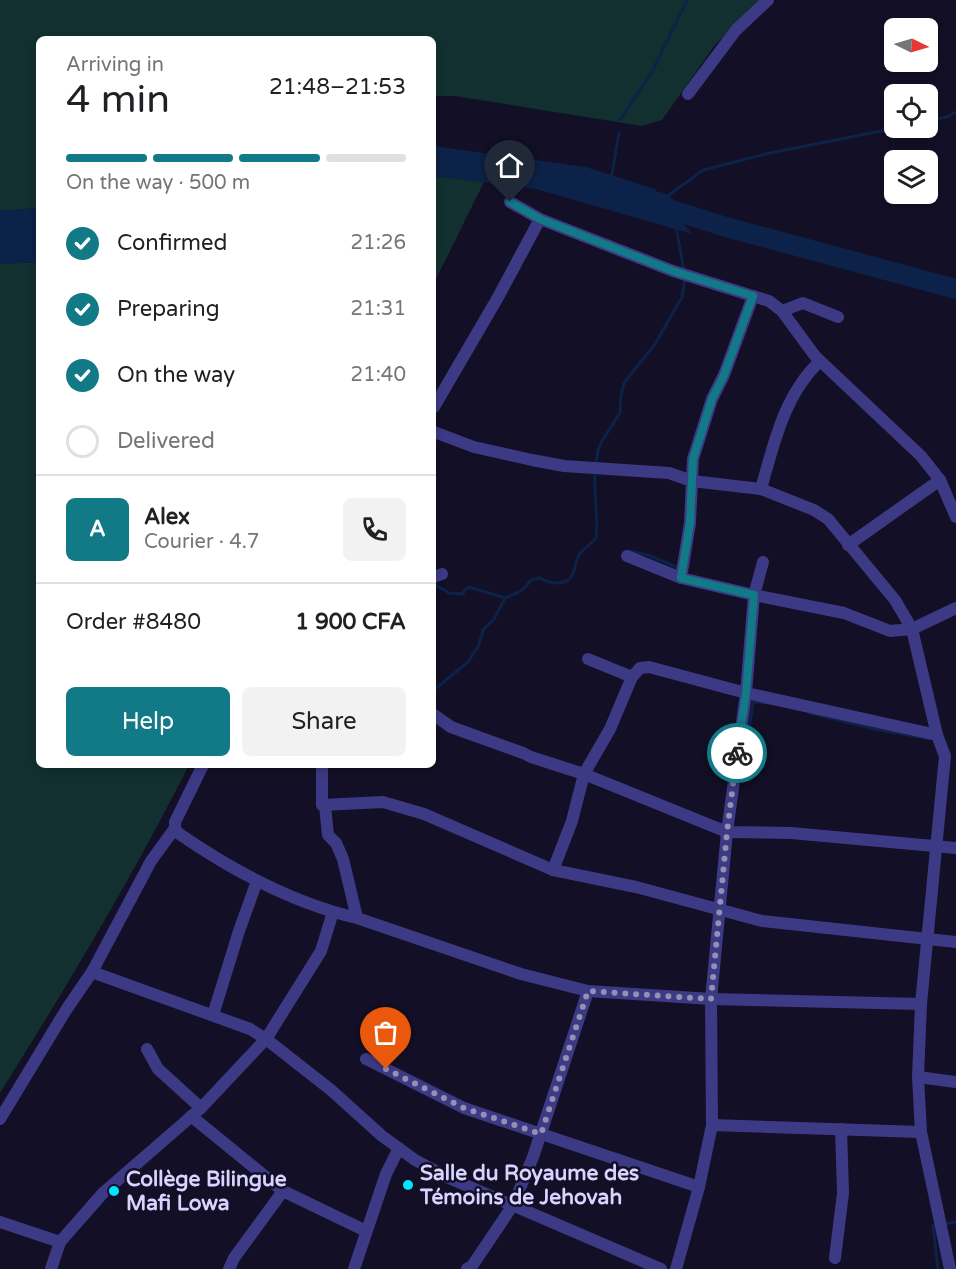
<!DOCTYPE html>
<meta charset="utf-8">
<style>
body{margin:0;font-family:"Varela Round",sans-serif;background:#f2f2f2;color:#202124;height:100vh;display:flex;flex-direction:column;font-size:22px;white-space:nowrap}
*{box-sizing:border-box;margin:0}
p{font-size:20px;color:#757577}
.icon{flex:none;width:33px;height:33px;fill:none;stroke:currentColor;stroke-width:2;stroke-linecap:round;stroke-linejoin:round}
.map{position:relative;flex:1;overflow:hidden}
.drawer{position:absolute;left:36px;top:36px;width:400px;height:732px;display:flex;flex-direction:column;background:#fff;border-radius:9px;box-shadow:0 3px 9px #0003}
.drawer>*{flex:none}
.needle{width:39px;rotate:95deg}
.fabs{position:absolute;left:884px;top:18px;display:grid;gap:12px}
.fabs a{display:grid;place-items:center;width:54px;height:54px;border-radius:9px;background:#fff;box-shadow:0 3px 9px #0003;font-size:30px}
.pin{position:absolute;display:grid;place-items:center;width:51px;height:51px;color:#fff;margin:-62px -26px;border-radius:50% 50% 50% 0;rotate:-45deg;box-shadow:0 0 6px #0007}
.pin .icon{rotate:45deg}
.courier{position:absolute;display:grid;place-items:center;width:60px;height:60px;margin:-30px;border:4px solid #127987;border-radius:50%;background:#fff;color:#222;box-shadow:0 2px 8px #0007}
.headline em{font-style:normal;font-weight:600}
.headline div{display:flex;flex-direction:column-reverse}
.headline{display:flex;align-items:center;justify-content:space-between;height:102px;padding:0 30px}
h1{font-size:39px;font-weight:600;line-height:45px}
.bar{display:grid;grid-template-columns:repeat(4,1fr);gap:9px 6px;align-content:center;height:72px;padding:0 30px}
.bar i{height:8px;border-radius:4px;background:#e0e0e0}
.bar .on{background:#127987}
.bar p{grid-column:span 4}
.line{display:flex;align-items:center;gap:15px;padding:0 30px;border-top:2px solid #e0e0e0}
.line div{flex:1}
.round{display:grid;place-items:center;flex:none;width:63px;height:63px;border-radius:9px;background:#f2f2f2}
ol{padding:0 30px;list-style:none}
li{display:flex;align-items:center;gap:18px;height:66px}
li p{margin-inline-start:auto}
li .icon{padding:6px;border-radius:50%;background:#127987;color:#fff;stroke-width:4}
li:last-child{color:#757577}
li i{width:33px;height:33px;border:3px solid #e0e0e0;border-radius:50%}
.action{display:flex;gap:12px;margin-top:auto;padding:12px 30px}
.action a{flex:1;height:69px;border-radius:9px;background:#127987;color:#fff;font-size:24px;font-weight:600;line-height:69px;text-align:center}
.action a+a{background:#f2f2f2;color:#202124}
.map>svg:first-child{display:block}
.green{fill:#12302f}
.water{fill:#0c2248}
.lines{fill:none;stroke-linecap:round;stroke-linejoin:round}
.stream{stroke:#0c2248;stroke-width:3}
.river{stroke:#0c2248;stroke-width:20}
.street{stroke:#3d3a85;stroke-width:12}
.done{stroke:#948fb3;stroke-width:6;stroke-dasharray:0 10.8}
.route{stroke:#127987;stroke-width:8}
.poi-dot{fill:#00e5ff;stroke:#130f26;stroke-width:2}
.labels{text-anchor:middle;stroke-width:5;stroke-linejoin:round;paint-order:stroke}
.poi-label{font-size:21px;font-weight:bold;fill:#d9d4ff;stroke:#130f26;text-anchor:start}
</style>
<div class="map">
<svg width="956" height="1269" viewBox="0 0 956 1269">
<rect width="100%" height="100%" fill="#130f26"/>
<g class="green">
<polygon points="0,0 761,0 715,45 662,120 642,126 455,96 434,96 434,39 39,39 39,208 0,211"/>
<polygon points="434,176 484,182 434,283"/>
<path d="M39 262V765H189C132 878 67 986 0 1093V264Z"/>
</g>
<g class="water">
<polygon points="434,146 586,167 655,189 692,234 536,189 434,176"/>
<polygon points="39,208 39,262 0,264 0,211"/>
</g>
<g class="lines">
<g class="stream">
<polyline points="620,120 652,72 687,0"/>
<polyline points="927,121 947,117 956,112"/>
<polyline points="611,179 619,133"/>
<polyline points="661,201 703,170 770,153 896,128"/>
<polyline points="676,227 684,271"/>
<polyline points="596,464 598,450 602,441 620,413 621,395 624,383 655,344 682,297 685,277"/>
<polyline points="629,551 648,555 679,568"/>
<polyline points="434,584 449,593 463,594 464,591 469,587 505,598"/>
<path d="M434 690 468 662 479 645 483 630 494 619 505 598C517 593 522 592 531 580L540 578C550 584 568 587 573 573 576 567 575 561 579 555 583 549 591 544 596 538 599 516 593 494 595 471"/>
<polyline points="810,713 874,729 930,739"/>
<polyline points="743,773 753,702 766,703"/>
<polyline points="943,1224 956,1222"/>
<polyline points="937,1225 933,1226 938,1269"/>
</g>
<polyline class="river" points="648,200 659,202 672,210 726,227 956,289"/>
<g class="street">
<polyline points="688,94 736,30 768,0"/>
<polyline points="510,202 540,219 673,271 769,301 782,311 803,303 838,317"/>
<polyline points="782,311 815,356 921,456 940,480 956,517"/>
<polyline points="434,407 497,299 540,219"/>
<polyline points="434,432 474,447 532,460 564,466 669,473 692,481 761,489 814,510 828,519 895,600 912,629 937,735 945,756 921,1004 918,1077 921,1132 950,1269"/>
<path d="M761 489C774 443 784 395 820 361"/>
<polyline points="848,545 940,480"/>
<polyline points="627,556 681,578 754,595 844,613 890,631 912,629 956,608"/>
<polyline points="434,577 442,574"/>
<polyline points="681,578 690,523 693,459 712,399 724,375 753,296"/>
<polyline points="588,659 632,677"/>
<polyline points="434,715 451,727 523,753 531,757 584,774 727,832 791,833 956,848"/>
<path d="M203 765 175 822V828L178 833C233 871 292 903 357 918L521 974 588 991 711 999 921 1004"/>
<polyline points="322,765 322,805 383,802 424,814 553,870 636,887 762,921 956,942"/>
<polyline points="325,806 328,835 336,843 343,859 357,918"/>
<polyline points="553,870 572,821 584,774 610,729 632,677 640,668 649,667 746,693 937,735"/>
<polyline points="92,972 250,1029 266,1039 331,1090 382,1136 415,1160 449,1178 661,1269"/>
<polyline points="213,1015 239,931 257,881"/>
<polyline points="147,1049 158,1069 201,1108"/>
<polyline points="366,1059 464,1108 699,1187"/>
<polyline points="918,1077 956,1082"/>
<polyline points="191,1116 283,1191"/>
<polyline points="0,1119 66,1010 92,972 151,861 175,828"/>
<polyline points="712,1125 921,1132"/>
<polyline points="0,1222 60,1242"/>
<polyline points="835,1258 843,1193 841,1129"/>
<polyline points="51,1269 60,1242 103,1193 201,1108 266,1039 321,951 333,912"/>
<polyline points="229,1269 234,1258 283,1191 366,1231"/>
<polyline points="354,1269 386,1174 399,1148"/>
<polyline points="467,1269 472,1266 513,1205 533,1157 588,991"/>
<polyline points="676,1269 699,1187 712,1125 711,999 727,832 746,693 754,595 763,562"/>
</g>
</g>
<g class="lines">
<polyline class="done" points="386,1069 464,1108 541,1134 588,991 711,999 727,832 737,753"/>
<polyline class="route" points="510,202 540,219 673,271 753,296 724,375 712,399 693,459 690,523 681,578 754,595 746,693 737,753"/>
</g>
<g class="poi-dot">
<circle cx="408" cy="1185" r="6"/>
<circle cx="114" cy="1191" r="6"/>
</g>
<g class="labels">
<g class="poi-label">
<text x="420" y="1180">Salle du Royaume des<tspan x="420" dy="24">Témoins de Jehovah</tspan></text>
<text x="126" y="1186">Collège Bilingue<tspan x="126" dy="24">Mafi Lowa</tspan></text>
</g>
</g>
</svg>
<div class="fabs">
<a><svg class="needle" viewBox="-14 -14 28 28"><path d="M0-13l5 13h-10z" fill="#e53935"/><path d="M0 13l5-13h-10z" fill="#757577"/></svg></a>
<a><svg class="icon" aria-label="locate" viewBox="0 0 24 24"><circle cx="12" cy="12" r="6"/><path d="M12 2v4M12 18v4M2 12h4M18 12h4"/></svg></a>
<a><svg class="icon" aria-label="layers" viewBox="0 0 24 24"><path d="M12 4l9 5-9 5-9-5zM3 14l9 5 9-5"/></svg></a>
</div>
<div class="pin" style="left:386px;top:1069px;background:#ea580c"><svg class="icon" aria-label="bag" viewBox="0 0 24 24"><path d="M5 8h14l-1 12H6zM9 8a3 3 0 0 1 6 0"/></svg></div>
<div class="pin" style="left:510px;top:202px;background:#1f2937"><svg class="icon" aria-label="home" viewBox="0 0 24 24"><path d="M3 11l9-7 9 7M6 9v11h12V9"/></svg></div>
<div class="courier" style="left:737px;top:753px"><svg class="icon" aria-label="bike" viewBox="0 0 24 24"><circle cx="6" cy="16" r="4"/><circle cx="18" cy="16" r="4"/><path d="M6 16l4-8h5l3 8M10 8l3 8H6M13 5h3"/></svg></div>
<section class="drawer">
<div class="headline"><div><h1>4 min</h1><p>Arriving in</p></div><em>21:48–21:53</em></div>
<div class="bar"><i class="on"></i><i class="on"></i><i class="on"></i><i></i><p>On the way · 500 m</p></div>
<ol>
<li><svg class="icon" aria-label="check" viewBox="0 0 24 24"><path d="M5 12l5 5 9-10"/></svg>Confirmed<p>21:26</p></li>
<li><svg class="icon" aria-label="check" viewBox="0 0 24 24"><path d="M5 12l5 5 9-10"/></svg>Preparing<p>21:31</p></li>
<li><svg class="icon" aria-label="check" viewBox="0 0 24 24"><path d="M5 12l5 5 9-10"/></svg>On the way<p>21:40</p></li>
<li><i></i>Delivered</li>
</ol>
<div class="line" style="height:108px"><b class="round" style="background:#127987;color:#fff">A</b><div><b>Alex</b><p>Courier · 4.7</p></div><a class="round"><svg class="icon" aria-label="phone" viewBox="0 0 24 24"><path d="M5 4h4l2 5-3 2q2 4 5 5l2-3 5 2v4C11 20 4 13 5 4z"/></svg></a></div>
<div class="line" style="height:78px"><div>Order #8480</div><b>1 900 CFA</b></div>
<div class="action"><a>Help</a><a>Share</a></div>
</section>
</div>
